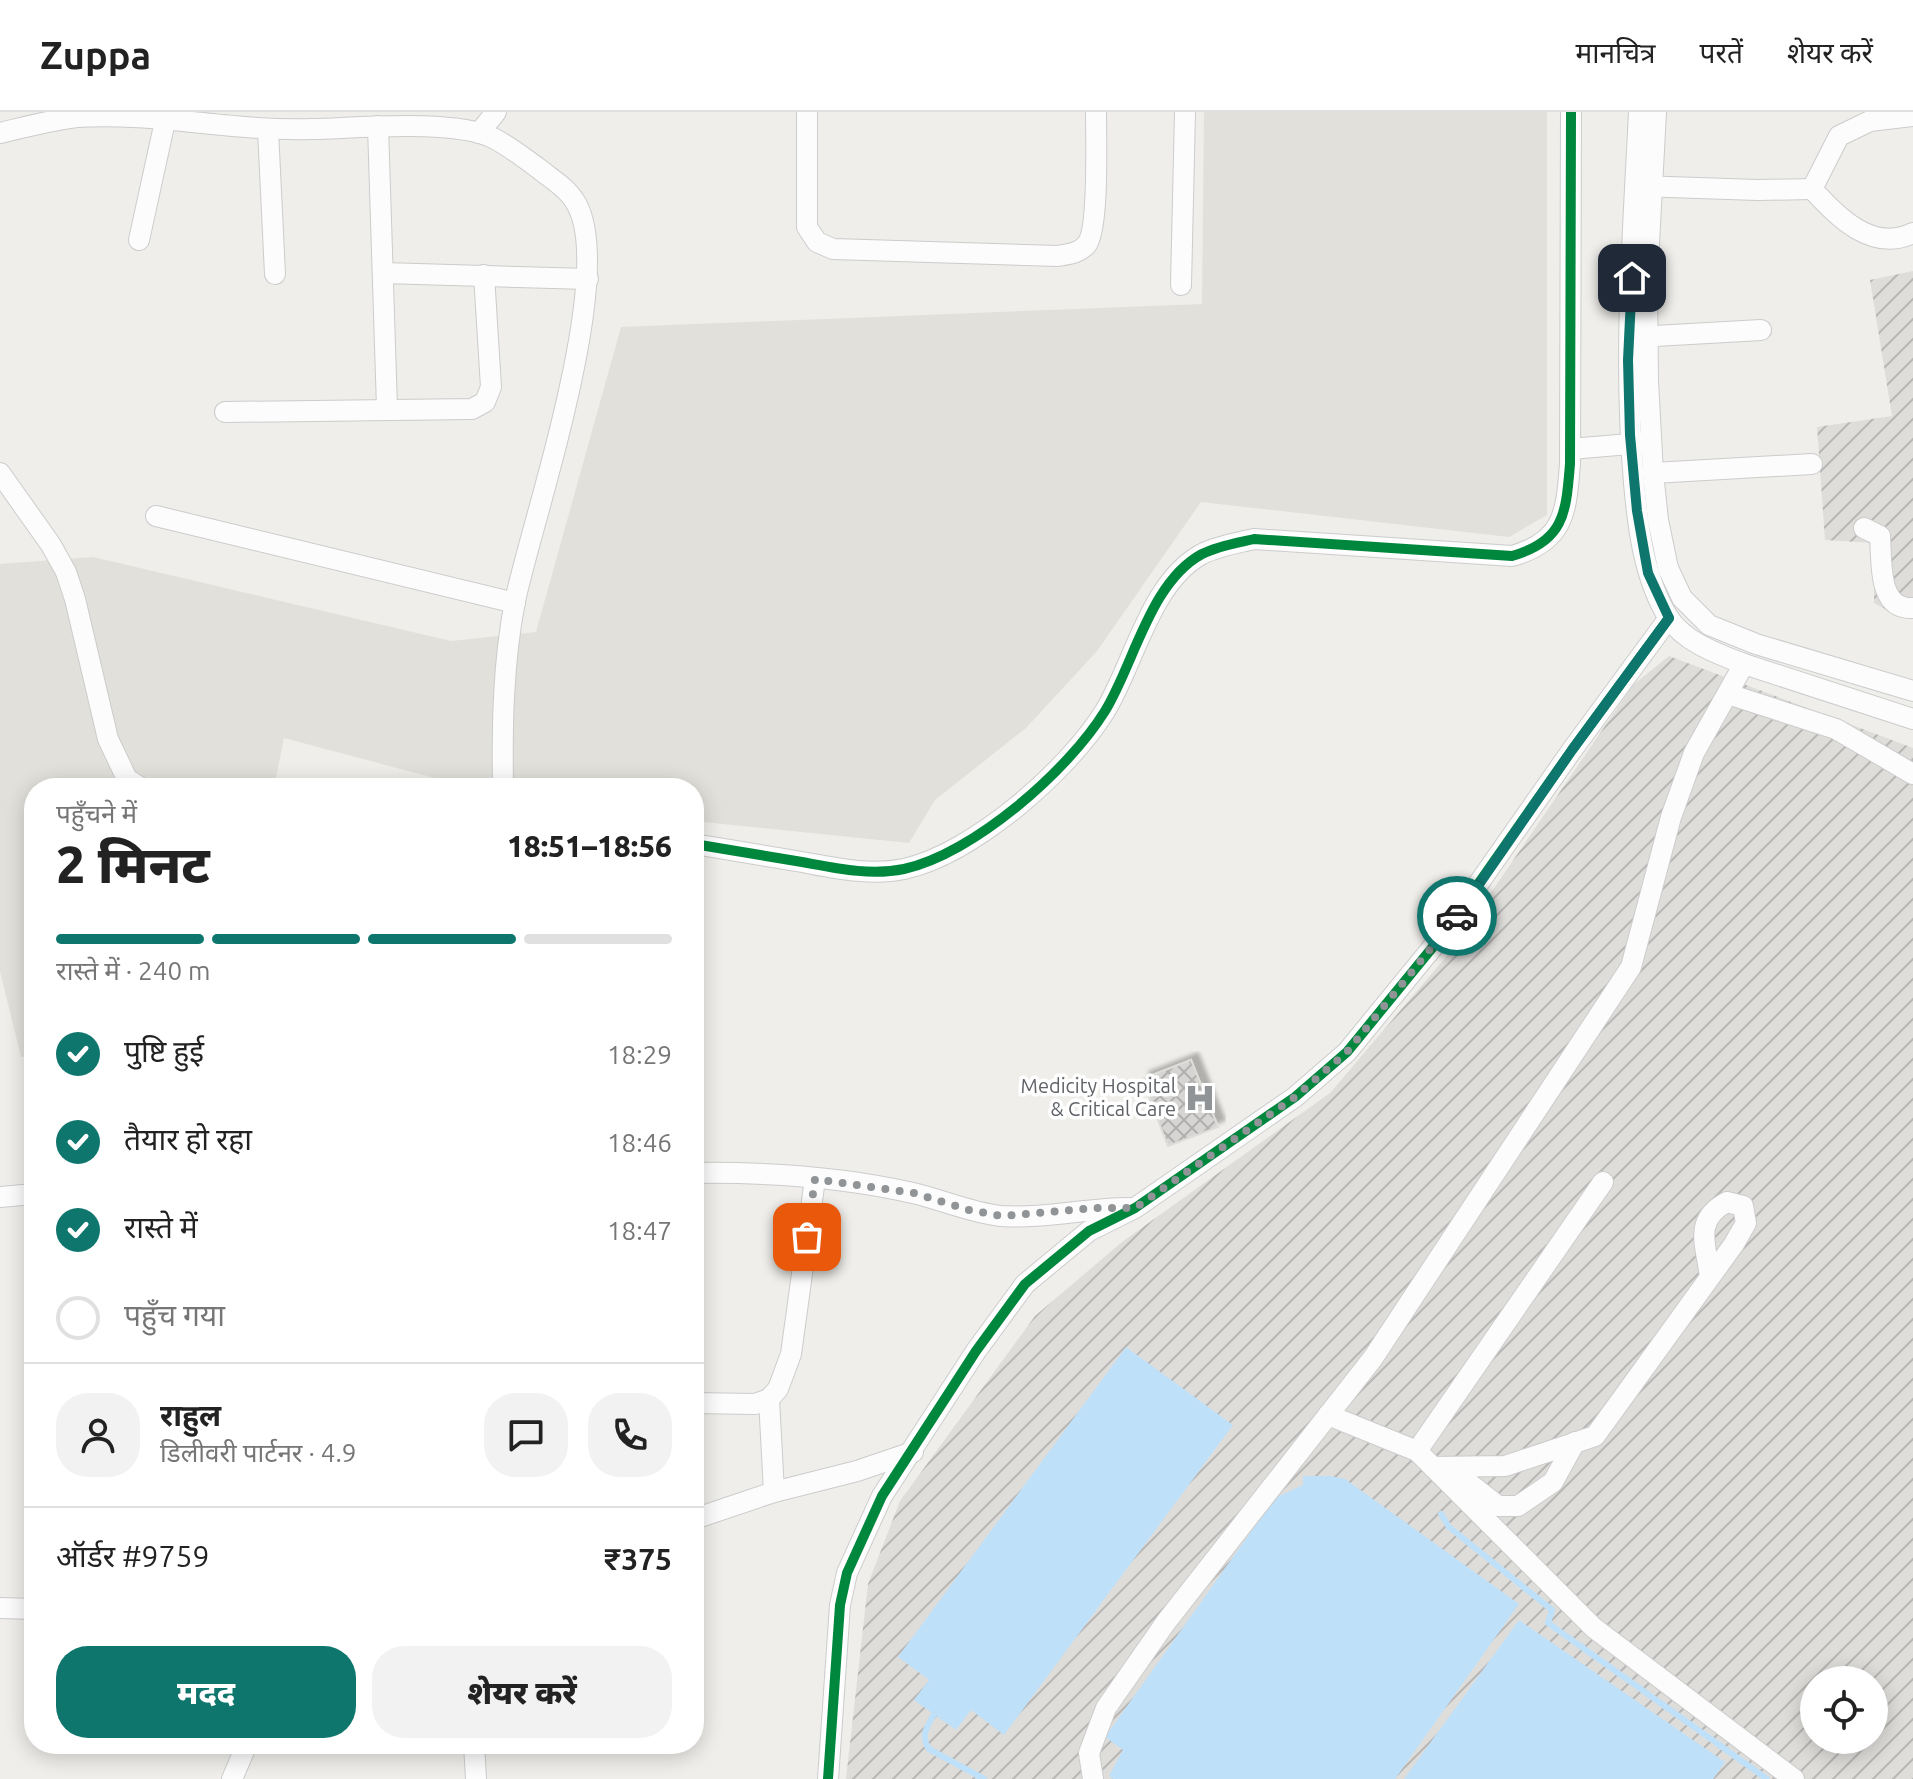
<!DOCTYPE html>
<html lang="hi">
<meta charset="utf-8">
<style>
body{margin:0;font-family:Ubuntu,"Noto Sans Devanagari",sans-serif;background:#f2f2f2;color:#222;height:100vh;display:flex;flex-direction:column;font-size:30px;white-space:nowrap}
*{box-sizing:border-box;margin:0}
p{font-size:26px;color:#767676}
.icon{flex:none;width:44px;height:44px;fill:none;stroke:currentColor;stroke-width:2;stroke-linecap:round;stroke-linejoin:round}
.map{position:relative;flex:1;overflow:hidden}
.side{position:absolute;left:24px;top:666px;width:680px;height:976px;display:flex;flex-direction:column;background:#fff;border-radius:32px;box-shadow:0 4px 20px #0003}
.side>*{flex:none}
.controls{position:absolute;left:1800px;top:1554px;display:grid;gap:16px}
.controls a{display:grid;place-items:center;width:88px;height:88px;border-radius:50%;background:#fff;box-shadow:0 4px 20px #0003;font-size:40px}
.pin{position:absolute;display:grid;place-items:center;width:68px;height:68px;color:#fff;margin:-34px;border-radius:16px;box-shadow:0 4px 12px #0006}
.courier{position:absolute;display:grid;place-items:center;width:80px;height:80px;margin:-40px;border:6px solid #0f766e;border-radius:50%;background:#fff;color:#222;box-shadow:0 2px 10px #0007}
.summary em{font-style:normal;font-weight:800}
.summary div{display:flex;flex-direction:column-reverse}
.summary{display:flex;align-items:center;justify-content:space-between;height:136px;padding:0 32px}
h1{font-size:52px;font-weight:800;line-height:60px}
.bar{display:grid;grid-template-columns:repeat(4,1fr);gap:12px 8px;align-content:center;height:96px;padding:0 32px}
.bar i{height:10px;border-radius:6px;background:#e0e0e0}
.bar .selected{background:#0f766e}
.bar p{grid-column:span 4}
.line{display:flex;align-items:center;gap:20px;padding:0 32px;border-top:2px solid #e0e0e0}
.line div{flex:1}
.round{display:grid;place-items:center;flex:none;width:84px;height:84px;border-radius:32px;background:#f2f2f2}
ol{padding:0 32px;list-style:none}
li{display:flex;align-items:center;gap:24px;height:88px}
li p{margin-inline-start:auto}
li .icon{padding:8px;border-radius:50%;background:#0f766e;color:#fff;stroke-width:4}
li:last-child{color:#767676}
li i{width:44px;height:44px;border:4px solid #e0e0e0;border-radius:50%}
.cta{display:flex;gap:16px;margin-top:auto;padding:16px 32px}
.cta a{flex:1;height:92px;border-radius:32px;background:#0f766e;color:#fff;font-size:32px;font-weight:800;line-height:92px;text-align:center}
.cta a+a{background:#f2f2f2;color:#222}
header{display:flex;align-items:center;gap:48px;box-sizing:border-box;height:112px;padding:0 40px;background:#fff;border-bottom:2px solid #e0e0e0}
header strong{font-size:38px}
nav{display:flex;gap:44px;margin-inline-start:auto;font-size:28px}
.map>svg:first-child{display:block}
.industrial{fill:url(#industrial-furrows);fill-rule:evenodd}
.education{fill:#e2e0da}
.water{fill:#bfe0f9}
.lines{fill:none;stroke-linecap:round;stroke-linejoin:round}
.stream{stroke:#bfe0f9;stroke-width:6}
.building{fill:url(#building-cross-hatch);stroke:#deddd9;stroke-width:2;filter:url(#shadow)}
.minor-casing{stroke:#cbcccc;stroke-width:22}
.minor{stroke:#fdfcfc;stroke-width:20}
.cycleway-casing{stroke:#fff;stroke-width:15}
.cycleway{stroke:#00873e;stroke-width:10}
.done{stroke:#919496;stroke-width:8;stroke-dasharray:0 14.4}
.route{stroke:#0f766e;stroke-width:10}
.labels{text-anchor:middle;stroke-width:7;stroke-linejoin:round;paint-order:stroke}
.poi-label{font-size:20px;fill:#5f6368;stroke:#fff;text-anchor:end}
</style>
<header>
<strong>Zuppa</strong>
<nav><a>मानचित्र</a><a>परतें</a><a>शेयर करें</a></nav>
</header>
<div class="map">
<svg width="1913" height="1667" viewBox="0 0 1913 1667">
<defs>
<pattern id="industrial-furrows" width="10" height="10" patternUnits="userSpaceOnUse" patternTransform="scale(2)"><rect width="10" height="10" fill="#dfddda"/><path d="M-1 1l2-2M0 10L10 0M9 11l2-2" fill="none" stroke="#b8b7b5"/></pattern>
<pattern id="building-cross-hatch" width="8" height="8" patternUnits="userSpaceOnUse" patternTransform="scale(2)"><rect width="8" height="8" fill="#d6d5d3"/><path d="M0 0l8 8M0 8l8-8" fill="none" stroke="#b1b0af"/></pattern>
<filter id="shadow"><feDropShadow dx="7" dy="-7" stdDeviation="2" flood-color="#0004"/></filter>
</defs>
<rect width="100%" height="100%" fill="#efeeea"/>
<g class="industrial">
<polygon points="1913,159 1913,506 1902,506 1874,491 1874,431 1825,428 1817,315 1892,304 1870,168"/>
<path d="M1669 544 1913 636V1667H846L868 1472 900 1389 1035 1204 1122 1130 1330 981 1451 839 1633 573ZM1814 1568H1874V1628H1814Z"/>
</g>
<polygon class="education" points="1204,0 1547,0 1547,403 1509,425 1201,390 1097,539 1026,616 935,688 909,731 694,709 694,676 472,676 284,626 274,676 34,676 34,945 21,945 0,859 0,452 93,445 451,529 536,520 621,215 1202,192"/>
<g class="water">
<polygon points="1126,1235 1233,1313 1004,1623 971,1598 956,1618 914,1588 929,1568 898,1545"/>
<polygon points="1303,1364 1330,1364 1345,1367 1519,1492 1395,1667 1113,1667 1109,1664 1123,1638 1105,1625 1275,1386 1303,1373"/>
<polygon points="1519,1508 1725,1650 1713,1667 1404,1667"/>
</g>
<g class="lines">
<g class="stream">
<polyline points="1441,1402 1449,1415 1552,1498 1548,1511 1767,1667"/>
<path d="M934 1602C927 1615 920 1624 929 1637L984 1667"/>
</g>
</g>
<polygon class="building" points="1191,948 1218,1015 1168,1034 1142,967"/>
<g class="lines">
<g class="minor-casing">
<g id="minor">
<path d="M807 0V115L817 130 833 137 1058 144C1069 142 1080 141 1087 132 1099 116 1096 25 1096 0"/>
<path d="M1639 0C1633 123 1623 247 1634 371 1638 416 1644 466 1668 505 1684 530 1718 542 1744 552L1913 607"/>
<polyline points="1656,0 1647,169 1648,269 1653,361 1658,408 1668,456 1682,486 1709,513 1756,532 1913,579"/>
<path d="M1913 4 1870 9 1839 24 1812 77C1838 105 1872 141 1913 121"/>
<polyline points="378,14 387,296"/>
<polyline points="268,18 275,162"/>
<path d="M0 21C25 15 51 8 77 5 156 0 234 20 313 17 357 16 455 7 493 26 509 34 524 46 538 56 550 66 566 75 574 88 620 154 532 408 515 489 503 551 502 614 503 676"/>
<polyline points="479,21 496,0"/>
<polyline points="1639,74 1758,78 1812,77"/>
<polyline points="139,128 167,0"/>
<polyline points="383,161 588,167"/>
<polyline points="1181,173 1185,0"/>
<polyline points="1637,225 1761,218"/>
<polyline points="225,300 472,297 485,290 491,275 484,163"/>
<polyline points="1570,337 1642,331"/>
<polyline points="0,361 51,433 66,460 75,487 108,627 127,667 141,676"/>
<polyline points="1653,361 1812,352"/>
<polyline points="156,404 515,491"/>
<path d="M1864 416 1880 424C1882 449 1877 498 1913 496"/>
<polyline points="1728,582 1836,617 1913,662"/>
<path d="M694 732C730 738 766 744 802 750 835 756 870 764 904 757 973 742 1068 659 1105 599 1134 552 1150 470 1202 442 1218 434 1237 431 1254 427L1512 444C1565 429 1566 400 1570 352L1571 0"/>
<path d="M694 1061C766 1060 843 1065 913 1081 943 1088 971 1101 1001 1104 1044 1107 1087 1096 1129 1096"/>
<polyline points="0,1085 34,1082"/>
<polyline points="769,1287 774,1380"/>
<polyline points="694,1291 755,1292 769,1287 778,1277 791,1242 815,1067"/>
<polyline points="1328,1303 1417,1339 1594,1516 1794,1667"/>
<polyline points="1417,1339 1603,1070"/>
<path d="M1433 1355 1505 1354 1595 1324 1734 1132 1746 1111 1743 1094 1727 1090C1693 1108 1706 1132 1710 1165"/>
<polyline points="1452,1363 1466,1369 1498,1394 1518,1394 1553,1370 1575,1330"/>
<polyline points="694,1407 774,1380 857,1359 913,1340"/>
<polyline points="0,1496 34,1497"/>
<polyline points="474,1632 476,1667"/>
<polyline points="232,1667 247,1632"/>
<polyline points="828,1667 840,1493 847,1461 882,1384 976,1239 1025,1172 1089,1119 1135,1096 1295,985 1347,940 1441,825 1572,638 1669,506"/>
<polyline points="1093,1667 1089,1641 1106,1596 1166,1510 1373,1246 1631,855 1671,705 1694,641 1744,552"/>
</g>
</g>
<use href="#minor" class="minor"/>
<g class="cycleway-casing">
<g id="cycleway">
<path d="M694 732C730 738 766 744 802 750 835 756 870 764 904 757 973 742 1068 659 1105 599 1134 552 1150 470 1202 442 1218 434 1237 431 1254 427L1512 444C1565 429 1566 400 1570 352L1571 0"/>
<polyline points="828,1667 840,1493 847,1461 882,1384 976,1239 1025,1172 1089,1119 1135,1096 1295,985 1347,940 1441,825 1572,638 1669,506"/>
</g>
</g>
<use href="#cycleway" class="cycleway"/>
</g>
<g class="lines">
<polyline class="done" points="807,1125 815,1067 914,1081 969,1098 1002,1104 1096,1096 1135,1096 1295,985 1347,940 1457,804"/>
<polyline class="route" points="1457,804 1572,638 1669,506 1648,461 1637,399 1630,323 1628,248 1632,166"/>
</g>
<defs>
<g id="hospital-bare" transform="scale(2.4)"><path d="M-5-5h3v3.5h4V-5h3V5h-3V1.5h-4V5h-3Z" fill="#919496" stroke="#fff" stroke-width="2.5" paint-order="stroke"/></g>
</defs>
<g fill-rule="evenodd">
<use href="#hospital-bare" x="1200" y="986"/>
</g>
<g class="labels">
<g class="poi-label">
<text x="1176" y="981">Medicity Hospital<tspan x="1176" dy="23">&amp; Critical Care</tspan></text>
</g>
</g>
</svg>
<div class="controls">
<a><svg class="icon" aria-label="locate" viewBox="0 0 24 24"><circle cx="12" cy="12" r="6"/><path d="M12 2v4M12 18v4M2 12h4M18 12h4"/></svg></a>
</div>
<div class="pin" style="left:807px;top:1125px;background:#ea580c"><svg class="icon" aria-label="bag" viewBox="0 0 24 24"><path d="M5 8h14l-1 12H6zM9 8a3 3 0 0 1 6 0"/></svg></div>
<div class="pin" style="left:1632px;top:166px;background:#1f2937"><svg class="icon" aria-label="home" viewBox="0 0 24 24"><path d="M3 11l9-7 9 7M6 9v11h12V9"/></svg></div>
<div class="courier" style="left:1457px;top:804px"><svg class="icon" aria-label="car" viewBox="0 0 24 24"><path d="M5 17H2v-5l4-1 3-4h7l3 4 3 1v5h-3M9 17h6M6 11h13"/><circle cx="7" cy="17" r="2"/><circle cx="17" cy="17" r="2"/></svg></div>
<section class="side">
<div class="summary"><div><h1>2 मिनट</h1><p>पहुँचने में</p></div><em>18:51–18:56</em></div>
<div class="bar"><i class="selected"></i><i class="selected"></i><i class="selected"></i><i></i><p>रास्ते में · 240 m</p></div>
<ol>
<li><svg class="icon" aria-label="check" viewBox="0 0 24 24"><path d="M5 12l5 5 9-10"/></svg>पुष्टि हुई<p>18:29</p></li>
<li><svg class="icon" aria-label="check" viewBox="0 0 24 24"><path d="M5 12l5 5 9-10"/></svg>तैयार हो रहा<p>18:46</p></li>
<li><svg class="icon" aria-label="check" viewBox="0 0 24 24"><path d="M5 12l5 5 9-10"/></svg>रास्ते में<p>18:47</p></li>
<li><i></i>पहुँच गया</li>
</ol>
<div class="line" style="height:144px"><a class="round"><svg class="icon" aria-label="person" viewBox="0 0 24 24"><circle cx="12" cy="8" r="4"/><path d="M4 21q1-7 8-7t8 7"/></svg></a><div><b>राहुल</b><p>डिलीवरी पार्टनर · 4.9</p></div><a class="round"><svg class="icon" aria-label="chat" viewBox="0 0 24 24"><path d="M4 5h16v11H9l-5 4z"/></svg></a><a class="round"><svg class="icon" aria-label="phone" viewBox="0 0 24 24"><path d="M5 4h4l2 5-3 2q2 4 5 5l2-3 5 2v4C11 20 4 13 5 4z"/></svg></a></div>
<div class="line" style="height:104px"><div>ऑर्डर #9759</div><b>₹375</b></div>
<div class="cta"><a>मदद</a><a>शेयर करें</a></div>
</section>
</div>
